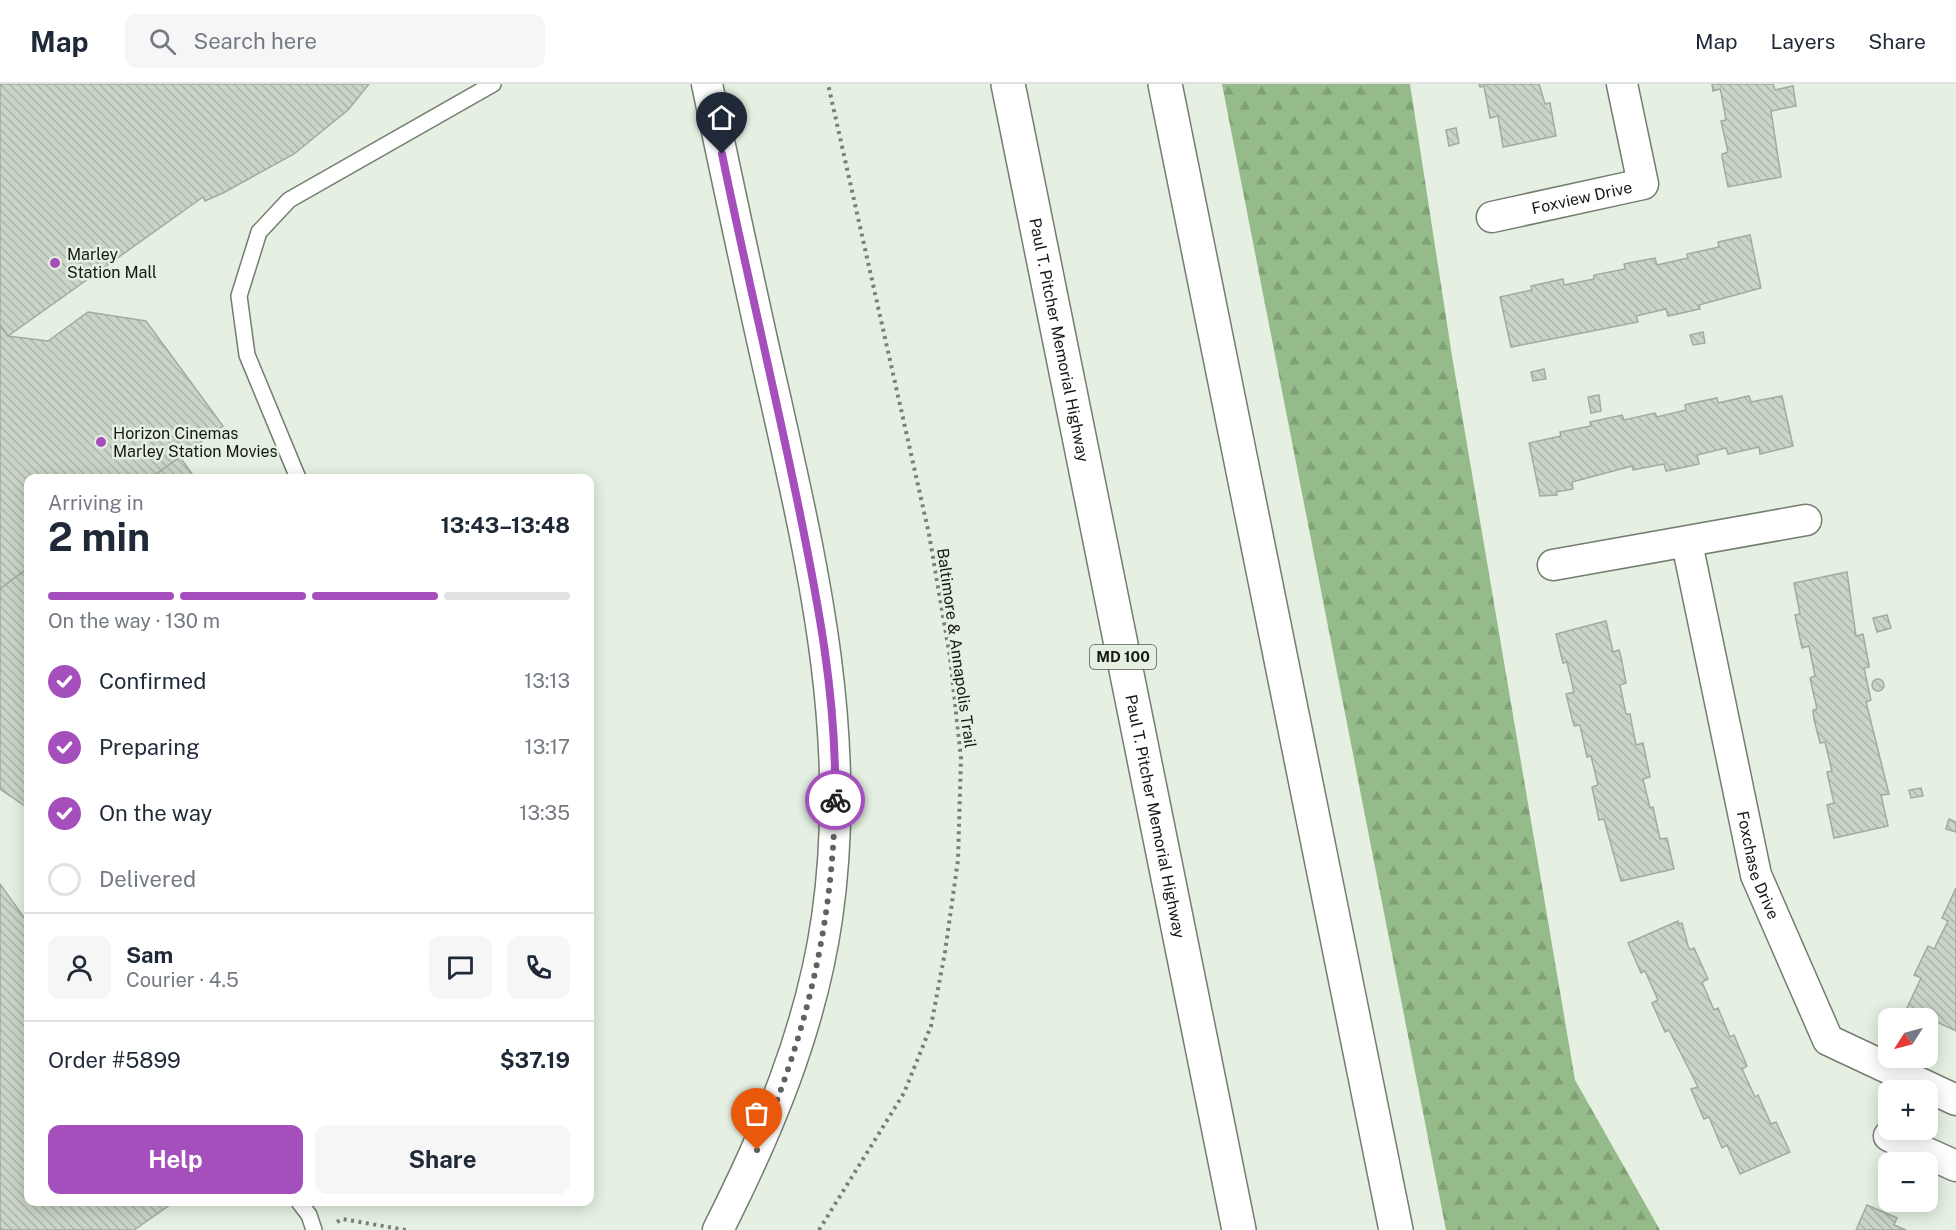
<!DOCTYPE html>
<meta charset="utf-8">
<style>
body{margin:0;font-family:"Public Sans",sans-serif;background:#f6f6f7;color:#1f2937;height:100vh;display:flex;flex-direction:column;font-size:22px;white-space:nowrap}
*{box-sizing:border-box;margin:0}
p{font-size:20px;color:#747a83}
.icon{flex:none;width:33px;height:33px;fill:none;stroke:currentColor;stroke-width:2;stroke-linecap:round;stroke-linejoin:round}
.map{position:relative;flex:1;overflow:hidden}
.sheet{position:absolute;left:24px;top:390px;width:570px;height:732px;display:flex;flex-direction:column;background:#fff;border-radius:12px;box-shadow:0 3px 15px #0003}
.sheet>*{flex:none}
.needle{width:39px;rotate:234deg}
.fabs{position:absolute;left:1878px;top:924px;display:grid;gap:12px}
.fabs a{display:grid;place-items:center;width:60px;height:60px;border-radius:12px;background:#fff;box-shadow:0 3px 15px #0003;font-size:30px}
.pin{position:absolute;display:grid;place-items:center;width:51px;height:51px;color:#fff;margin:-62px -26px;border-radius:50% 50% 50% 0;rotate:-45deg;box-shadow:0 0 6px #0007}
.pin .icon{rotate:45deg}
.courier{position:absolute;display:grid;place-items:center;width:60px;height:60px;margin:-30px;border:4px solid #a54fbd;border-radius:50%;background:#fff;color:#222;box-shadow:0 2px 8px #0007}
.head em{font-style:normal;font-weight:700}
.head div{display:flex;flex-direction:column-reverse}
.head{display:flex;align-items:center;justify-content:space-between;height:102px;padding:0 24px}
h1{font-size:39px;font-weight:700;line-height:45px}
.bar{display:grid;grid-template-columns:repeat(4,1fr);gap:9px 6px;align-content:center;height:72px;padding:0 24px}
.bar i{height:8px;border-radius:4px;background:#e0e1e3}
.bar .selected{background:#a54fbd}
.bar p{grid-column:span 4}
.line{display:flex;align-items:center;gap:15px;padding:0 24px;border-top:2px solid #e0e1e3}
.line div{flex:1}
.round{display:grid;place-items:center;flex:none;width:63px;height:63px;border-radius:12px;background:#f6f6f7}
ol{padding:0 24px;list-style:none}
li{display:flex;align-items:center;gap:18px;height:66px}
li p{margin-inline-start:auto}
li .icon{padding:6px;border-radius:50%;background:#a54fbd;color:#fff;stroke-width:4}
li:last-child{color:#747a83}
li i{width:33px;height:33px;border:3px solid #e0e1e3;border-radius:50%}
.action{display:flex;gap:12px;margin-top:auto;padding:12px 24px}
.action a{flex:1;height:69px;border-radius:12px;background:#a54fbd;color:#fff;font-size:24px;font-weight:700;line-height:69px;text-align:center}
.action a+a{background:#f6f6f7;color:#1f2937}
header{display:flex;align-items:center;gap:36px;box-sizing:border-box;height:84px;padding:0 30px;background:#fff;border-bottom:2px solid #e0e1e3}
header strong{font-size:28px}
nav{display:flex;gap:33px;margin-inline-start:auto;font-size:21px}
.search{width:420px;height:54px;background:#f6f6f7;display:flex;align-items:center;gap:15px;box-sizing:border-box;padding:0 21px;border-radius:12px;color:#747a83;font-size:22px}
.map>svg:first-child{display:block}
.forest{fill:url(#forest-firs)}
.building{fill:url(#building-back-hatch);stroke:#a1ab9e;stroke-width:1.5}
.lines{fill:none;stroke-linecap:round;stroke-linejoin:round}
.lane-casing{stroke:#737d70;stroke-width:18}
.street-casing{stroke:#737d70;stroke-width:33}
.highway-casing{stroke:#737d70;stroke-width:36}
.path{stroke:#798077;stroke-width:4;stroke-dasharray:3 4.5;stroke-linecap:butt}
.lane{stroke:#fff;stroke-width:15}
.street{stroke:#fff;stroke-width:30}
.highway{stroke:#fff;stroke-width:33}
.done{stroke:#5e645c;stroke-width:6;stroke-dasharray:0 10.8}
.route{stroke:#a54fbd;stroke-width:8}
.poi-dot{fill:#a54fbd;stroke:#e5f0e2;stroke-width:2}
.labels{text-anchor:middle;stroke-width:5;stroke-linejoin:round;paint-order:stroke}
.shield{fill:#e5f0e2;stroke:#535a52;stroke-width:1.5}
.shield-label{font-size:15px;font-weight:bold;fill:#151914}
.street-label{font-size:16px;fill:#151914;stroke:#e5f0e2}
.poi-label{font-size:16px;fill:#151914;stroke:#e5f0e2;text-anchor:start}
</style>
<header>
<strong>Map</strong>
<div class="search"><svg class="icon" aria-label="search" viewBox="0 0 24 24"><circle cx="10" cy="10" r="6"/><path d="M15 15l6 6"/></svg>Search here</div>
<nav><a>Map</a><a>Layers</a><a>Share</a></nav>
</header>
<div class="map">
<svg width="1956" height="1146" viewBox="0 0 1956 1146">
<defs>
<pattern id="forest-firs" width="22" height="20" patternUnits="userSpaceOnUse" patternTransform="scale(1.5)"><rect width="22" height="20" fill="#95bb8a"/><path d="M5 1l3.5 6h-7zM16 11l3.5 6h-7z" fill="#80a076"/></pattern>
<pattern id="building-back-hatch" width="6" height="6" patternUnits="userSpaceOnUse" patternTransform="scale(1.5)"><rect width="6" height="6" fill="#cad5c7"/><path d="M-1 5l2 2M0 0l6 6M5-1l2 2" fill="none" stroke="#adb6aa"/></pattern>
</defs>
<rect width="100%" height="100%" fill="#e5f0e2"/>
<polygon class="forest" points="1222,0 1410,0 1452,272 1575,996 1660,1146 1446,1146"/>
<g class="building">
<polygon points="0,0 369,0 348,26 294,70 223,109 205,117 203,113 8,252 0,241"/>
<polygon points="1479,0 1539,0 1545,20 1550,19 1556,52 1503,63 1498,32 1490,34 1484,2 1480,3"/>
<polygon points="1712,0 1773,0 1775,6 1793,2 1796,22 1771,27 1781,93 1728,103 1722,73 1722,70 1728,68 1721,37 1726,36 1721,8 1720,5 1713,7"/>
<polygon points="1456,44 1459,59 1449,62 1446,46"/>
<polygon points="1750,151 1761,204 1699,221 1700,225 1668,232 1666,225 1636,232 1638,238 1511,263 1500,213 1532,206 1531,202 1563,195 1564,201 1594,195 1594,191 1625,185 1624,180 1634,178 1655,174 1657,181 1688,174 1687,170 1719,163 1718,158"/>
<polygon points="88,228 146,237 223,342 151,394 28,394 28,484 0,505 0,241 8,252 48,257"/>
<polygon points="1703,248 1705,259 1693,261 1690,251"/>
<polygon points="1544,285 1546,295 1533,297 1531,288"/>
<polygon points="1599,311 1601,327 1591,329 1588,313"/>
<polygon points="1749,312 1751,318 1782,312 1793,362 1760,370 1759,363 1728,370 1726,364 1697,371 1699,380 1666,387 1664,380 1633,386 1632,382 1572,398 1573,405 1556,408 1557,411 1540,412 1529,359 1561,352 1560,348 1591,342 1590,338 1622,331 1624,336 1655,329 1657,333 1686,326 1685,321 1688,320 1717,314 1718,319"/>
<polygon points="180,373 195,394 151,394"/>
<polygon points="28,484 28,724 0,705 0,505"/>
<polygon points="1847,488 1856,552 1863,550 1869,581 1869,583 1864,584 1871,616 1866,618 1889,710 1881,711 1888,742 1834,754 1827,721 1834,719 1827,688 1832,687 1825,658 1820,659 1814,635 1813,626 1817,625 1810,594 1815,592 1809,562 1802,564 1795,531 1800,530 1794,499"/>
<polygon points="1887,531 1891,544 1877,548 1873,534"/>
<polygon points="1606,537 1613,568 1619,566 1621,573 1626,599 1620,601 1626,630 1630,630 1636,661 1643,659 1650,693 1643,695 1650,724 1653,723 1660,755 1667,754 1674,785 1621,797 1604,735 1599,736 1592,703 1598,701 1591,672 1587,673 1580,641 1574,642 1566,610 1574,608 1567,578 1563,579 1556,550"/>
<circle cx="1878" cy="601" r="6"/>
<polygon points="1921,704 1923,712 1911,714 1909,706"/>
<polygon points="1949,735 1956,738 1956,748 1946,745"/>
<polygon points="0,800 28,839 28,1118 174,1118 134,1146 0,1146"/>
<polygon points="1956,804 1956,947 1907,924 1921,894 1914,891 1917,885 1928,862 1934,865 1948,837 1942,834"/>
<polygon points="1678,837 1679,840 1682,839 1688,862 1690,866 1694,864 1708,895 1702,898 1714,926 1718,924 1730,953 1734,951 1747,982 1742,985 1755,1013 1758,1011 1771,1040 1776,1038 1790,1068 1740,1090 1727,1061 1722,1064 1709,1033 1704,1035 1691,1005 1698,1003 1669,946 1665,948 1652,919 1658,916 1645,887 1641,889 1628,859"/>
<polygon points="1867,1121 1897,1134 1894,1141 1906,1146 1856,1146"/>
</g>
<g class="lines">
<g class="lane-casing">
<g id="lane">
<polyline points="298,394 247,271 239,212 259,148 289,116 493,0"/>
<polyline points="299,1118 309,1131 314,1146"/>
</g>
</g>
<g class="street-casing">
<g id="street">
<path d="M707 0C729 104 751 209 775 313 814 487 853 654 827 834 811 945 768 1047 718 1146"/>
<path id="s1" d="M1492 133 1643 100 1622 0"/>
<path id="s2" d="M1687 459 1756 791 1828 956 1956 1016"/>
<polyline points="1553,481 1806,436"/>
<polyline points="1889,1052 1956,1082"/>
</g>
</g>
<g class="highway-casing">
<g id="highway">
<path id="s3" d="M1008 0 1239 1146"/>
<polyline points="1165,0 1396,1146"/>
</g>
</g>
<g class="path">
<polyline points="337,1138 342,1135 406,1146"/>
<polyline points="819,1146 904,1009 931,942 945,868 958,776 961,674 950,573 929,450 828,0"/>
</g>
<use href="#lane" class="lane"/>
<use href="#street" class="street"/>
<use href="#highway" class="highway"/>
</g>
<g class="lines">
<path class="done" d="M757 1066C806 952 833 840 835 716"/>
<path class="route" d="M722 70C746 187 774 303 798 420 818 518 837 615 835 716"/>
</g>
<g class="poi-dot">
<circle cx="55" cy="179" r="6"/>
<circle cx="101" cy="358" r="6"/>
</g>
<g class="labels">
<rect class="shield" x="1090" y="561" width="66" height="24" rx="4.5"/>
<g class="shield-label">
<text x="1123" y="578">MD 100</text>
</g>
<g class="street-label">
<text dy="6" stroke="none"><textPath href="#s1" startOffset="92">Foxview Drive</textPath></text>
<text dy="6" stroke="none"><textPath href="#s3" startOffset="261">Paul T. Pitcher Memorial Highway</textPath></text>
<text transform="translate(957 564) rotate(82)" y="6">Baltimore &amp; Annapolis Trail</text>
<text dy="6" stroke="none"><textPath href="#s3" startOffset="747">Paul T. Pitcher Memorial Highway</textPath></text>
<text dy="6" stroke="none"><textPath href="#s2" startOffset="330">Foxchase Drive</textPath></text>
</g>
<g class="poi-label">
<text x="67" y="176">Marley<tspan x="67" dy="18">Station Mall</tspan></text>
<text x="113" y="355">Horizon Cinemas<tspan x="113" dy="18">Marley Station Movies</tspan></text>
</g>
</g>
</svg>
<div class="fabs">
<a><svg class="needle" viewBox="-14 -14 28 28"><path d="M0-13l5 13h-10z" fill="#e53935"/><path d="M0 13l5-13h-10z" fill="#747a83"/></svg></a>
<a>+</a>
<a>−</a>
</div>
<div class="pin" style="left:757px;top:1066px;background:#ea580c"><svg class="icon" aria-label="bag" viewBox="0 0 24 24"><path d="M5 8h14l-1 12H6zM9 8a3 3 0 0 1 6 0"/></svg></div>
<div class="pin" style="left:722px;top:70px;background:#1f2937"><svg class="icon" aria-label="home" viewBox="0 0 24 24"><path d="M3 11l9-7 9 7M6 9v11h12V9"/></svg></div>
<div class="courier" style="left:835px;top:716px"><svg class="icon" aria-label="bike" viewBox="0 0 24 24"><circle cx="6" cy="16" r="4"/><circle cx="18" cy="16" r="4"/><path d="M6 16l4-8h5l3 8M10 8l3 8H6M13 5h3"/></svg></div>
<section class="sheet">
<div class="head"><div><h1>2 min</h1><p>Arriving in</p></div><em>13:43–13:48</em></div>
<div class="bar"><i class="selected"></i><i class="selected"></i><i class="selected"></i><i></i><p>On the way · 130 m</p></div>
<ol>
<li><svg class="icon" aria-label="check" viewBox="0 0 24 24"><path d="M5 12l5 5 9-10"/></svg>Confirmed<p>13:13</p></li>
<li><svg class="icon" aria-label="check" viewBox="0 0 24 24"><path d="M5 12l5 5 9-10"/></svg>Preparing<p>13:17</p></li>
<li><svg class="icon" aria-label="check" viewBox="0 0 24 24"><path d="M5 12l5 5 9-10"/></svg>On the way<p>13:35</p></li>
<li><i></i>Delivered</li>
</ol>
<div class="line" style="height:108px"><a class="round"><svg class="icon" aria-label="person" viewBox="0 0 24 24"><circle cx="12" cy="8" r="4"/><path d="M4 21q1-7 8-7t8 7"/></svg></a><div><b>Sam</b><p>Courier · 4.5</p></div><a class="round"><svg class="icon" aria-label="chat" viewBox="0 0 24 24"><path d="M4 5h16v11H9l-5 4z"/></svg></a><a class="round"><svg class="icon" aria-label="phone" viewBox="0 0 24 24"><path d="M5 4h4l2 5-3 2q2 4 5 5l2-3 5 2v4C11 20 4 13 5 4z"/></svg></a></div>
<div class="line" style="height:78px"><div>Order #5899</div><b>$37.19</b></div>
<div class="action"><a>Help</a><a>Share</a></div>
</section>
</div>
